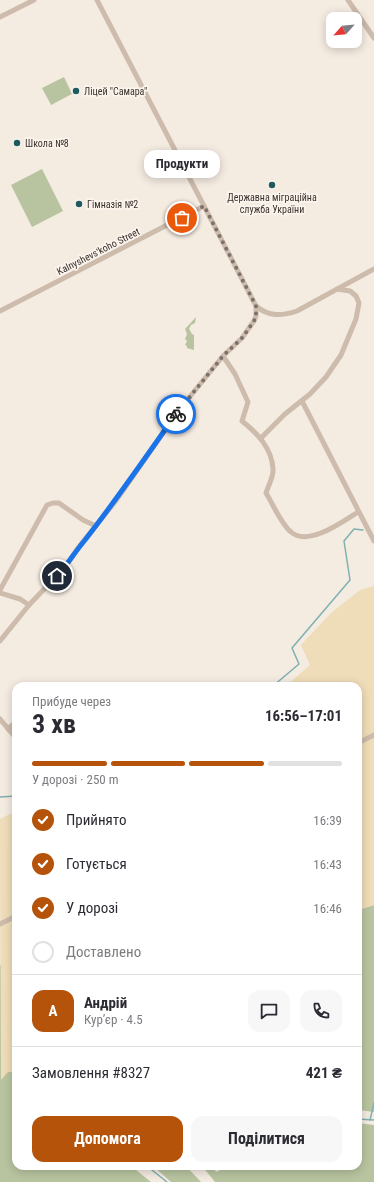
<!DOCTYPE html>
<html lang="uk">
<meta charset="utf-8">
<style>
body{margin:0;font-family:"Roboto Condensed",sans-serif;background:#f7f7f7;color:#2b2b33;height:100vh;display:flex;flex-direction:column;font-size:15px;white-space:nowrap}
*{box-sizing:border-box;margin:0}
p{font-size:13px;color:#7c7c81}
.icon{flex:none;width:22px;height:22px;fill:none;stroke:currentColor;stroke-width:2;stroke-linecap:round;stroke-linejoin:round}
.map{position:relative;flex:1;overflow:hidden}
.drawer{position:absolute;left:12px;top:682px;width:350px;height:488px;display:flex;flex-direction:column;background:#fff;border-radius:12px;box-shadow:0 2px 10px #0003}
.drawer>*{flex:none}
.needle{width:26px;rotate:243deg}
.tools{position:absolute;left:326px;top:12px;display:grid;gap:8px}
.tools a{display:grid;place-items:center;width:36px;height:36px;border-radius:8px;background:#fff;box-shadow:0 2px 10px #0003;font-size:20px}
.pin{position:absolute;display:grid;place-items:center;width:34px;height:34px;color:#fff;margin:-17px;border:2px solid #fff;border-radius:50%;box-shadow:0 1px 4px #0007}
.courier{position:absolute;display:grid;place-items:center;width:40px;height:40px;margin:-20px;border:3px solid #1a73e8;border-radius:50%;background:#fff;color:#222;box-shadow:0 1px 5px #0007}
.bubble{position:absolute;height:28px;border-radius:12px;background:#fff;box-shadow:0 2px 10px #0003;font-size:13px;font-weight:700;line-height:28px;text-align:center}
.summary em{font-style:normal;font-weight:700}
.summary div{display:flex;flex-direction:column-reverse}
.summary{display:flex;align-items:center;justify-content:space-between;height:68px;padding:0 20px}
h1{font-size:26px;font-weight:700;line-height:30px}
.bar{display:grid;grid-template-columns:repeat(4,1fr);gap:6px 4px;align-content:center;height:48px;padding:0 20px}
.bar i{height:5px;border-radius:3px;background:#e1e1e2}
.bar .selected{background:#b45309}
.bar p{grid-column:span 4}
.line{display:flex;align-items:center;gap:10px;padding:0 20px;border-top:1px solid #e1e1e2}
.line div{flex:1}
.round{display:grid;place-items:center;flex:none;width:42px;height:42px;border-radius:12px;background:#f7f7f7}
ol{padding:0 20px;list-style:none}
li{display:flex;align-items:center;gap:12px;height:44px}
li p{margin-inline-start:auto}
li .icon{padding:4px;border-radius:50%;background:#b45309;color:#fff;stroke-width:4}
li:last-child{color:#7c7c81}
li i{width:22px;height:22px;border:2px solid #e1e1e2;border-radius:50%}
.button{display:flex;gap:8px;margin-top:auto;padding:8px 20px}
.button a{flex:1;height:46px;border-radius:12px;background:#b45309;color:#fff;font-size:16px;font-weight:700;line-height:46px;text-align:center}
.button a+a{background:#f7f7f7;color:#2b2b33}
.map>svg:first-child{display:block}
.green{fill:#b8c4a0}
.sand{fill:#efdcb8}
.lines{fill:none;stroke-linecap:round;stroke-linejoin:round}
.stream{stroke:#7fb0b2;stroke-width:1.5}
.minor{stroke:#cdbbac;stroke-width:5}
.done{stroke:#7c716b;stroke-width:4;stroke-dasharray:0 7.2}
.route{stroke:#1a73e8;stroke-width:5}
.poi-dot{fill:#1f5a5e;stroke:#fbf5ee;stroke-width:1.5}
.labels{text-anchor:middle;stroke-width:3.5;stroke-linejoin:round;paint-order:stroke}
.poi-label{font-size:10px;fill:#3b302b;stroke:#fbf5ee;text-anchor:start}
.street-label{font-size:10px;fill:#3b302b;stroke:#fbf5ee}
</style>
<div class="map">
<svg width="374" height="1182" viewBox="0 0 374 1182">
<rect width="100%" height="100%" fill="#f4ebe1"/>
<g class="green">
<polygon points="64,77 72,94 51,105 42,88"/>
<polygon points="42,169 63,211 32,227 11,185"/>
<polygon points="196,317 195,323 191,325 189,329 192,334 194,335 194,350 187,348 187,346 185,345 187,341 185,339 187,334 185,329"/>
<polygon points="374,905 374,1112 358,1110 358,910"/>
<polygon points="16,928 16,1076 15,1079 16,1079 16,1166 131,1166 151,1182 0,1182 0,966"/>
<polygon points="358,1123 374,1125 374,1182 215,1182 202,1166 212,1166 216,1172 229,1166 358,1166"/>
<polygon points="153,1166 186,1166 201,1182 171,1182"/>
</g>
<g class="sand">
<polygon points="374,586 374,905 358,910 358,686 286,686 310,665 301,645 331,613 360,590"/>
<polygon points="16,813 16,1072 8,1072 1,1080 0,819 10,814"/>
</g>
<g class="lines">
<g class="stream">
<polyline points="273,686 299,664 292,648 350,580 344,541 354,529 363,530"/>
<polyline points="0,797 16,796"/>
<polyline points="358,1119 374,1120"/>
<polyline points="370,1120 374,1103"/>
<polyline points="147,1166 167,1182"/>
<polyline points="216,1166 217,1168 221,1166"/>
</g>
<g class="minor">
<path d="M97 0 256 306C269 317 282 316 297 311L374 269"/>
<polyline points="348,0 374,38"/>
<polyline points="0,17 34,0"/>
<polyline points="0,311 204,206"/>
<path d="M223 356 235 374 248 402 242 421C257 433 272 448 273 469 274 476 268 486 266 493 273 504 281 524 291 532 308 547 342 522 358 512"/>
<polyline points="302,401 374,541"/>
<polyline points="261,438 285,414 310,394 326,377 341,355 356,319 359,303 356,296 350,291 337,289"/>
<polyline points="0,590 47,505 53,503 59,503 83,520 96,526"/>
<polyline points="0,593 20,599 29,605"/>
<polyline points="0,641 29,605 66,566 77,549 115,502 179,410 223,356 242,338 254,321 256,316 256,306"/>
<polyline points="0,719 16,738"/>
<polyline points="8,729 16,722"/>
<polyline points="358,743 374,735"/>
<polyline points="0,924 16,916"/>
</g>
</g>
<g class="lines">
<polyline class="done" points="176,414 223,356 242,338 254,321 256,316 256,306 204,206 182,218"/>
<path class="route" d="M57 576C67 565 75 552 85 540 117 499 146 457 176 414"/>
</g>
<g class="poi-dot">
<circle cx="76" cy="91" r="4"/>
<circle cx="17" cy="143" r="4"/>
<circle cx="272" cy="185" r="4"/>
<circle cx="79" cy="204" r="4"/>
</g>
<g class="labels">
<g class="poi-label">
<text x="84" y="95">Ліцей "Самара"</text>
<text x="25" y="147">Школа №8</text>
<text x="272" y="201" text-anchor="middle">Державна міграційна<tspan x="272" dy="12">служба України</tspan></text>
<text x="87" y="208">Гімназія №2</text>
</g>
<g class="street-label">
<text transform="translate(98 251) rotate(-27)" y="4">Kalnyshevsʹkoho Street</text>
</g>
</g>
</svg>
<div class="tools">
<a><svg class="needle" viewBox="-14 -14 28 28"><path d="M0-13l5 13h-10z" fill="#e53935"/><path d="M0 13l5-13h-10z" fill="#7c7c81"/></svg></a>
</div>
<div class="pin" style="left:182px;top:218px;background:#ea580c"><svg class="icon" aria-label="bag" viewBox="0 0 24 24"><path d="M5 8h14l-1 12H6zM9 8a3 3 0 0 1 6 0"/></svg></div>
<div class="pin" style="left:57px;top:576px;background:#1f2937"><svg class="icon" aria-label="home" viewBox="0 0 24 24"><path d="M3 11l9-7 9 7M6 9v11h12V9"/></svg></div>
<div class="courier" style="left:176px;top:414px"><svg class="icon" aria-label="bike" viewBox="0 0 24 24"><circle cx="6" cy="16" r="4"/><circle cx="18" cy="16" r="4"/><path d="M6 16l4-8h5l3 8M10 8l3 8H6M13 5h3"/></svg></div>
<div class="bubble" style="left:144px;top:150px;width:76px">Продукти</div>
<section class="drawer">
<div class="summary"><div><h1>3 хв</h1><p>Прибуде через</p></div><em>16:56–17:01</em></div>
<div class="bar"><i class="selected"></i><i class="selected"></i><i class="selected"></i><i></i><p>У дорозі · 250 m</p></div>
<ol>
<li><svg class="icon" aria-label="check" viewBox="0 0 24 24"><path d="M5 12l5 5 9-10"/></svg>Прийнято<p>16:39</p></li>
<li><svg class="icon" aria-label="check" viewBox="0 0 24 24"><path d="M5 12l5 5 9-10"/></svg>Готується<p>16:43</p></li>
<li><svg class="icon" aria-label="check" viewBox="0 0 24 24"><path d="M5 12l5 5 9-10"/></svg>У дорозі<p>16:46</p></li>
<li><i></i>Доставлено</li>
</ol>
<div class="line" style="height:72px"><b class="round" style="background:#b45309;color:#fff">А</b><div><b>Андрій</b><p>Кур’єр · 4.5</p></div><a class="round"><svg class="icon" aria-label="chat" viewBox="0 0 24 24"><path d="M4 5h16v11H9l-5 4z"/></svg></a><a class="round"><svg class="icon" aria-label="phone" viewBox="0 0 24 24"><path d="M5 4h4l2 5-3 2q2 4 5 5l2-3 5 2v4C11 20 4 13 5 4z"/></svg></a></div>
<div class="line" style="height:52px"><div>Замовлення #8327</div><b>421 ₴</b></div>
<div class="button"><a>Допомога</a><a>Поділитися</a></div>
</section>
</div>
